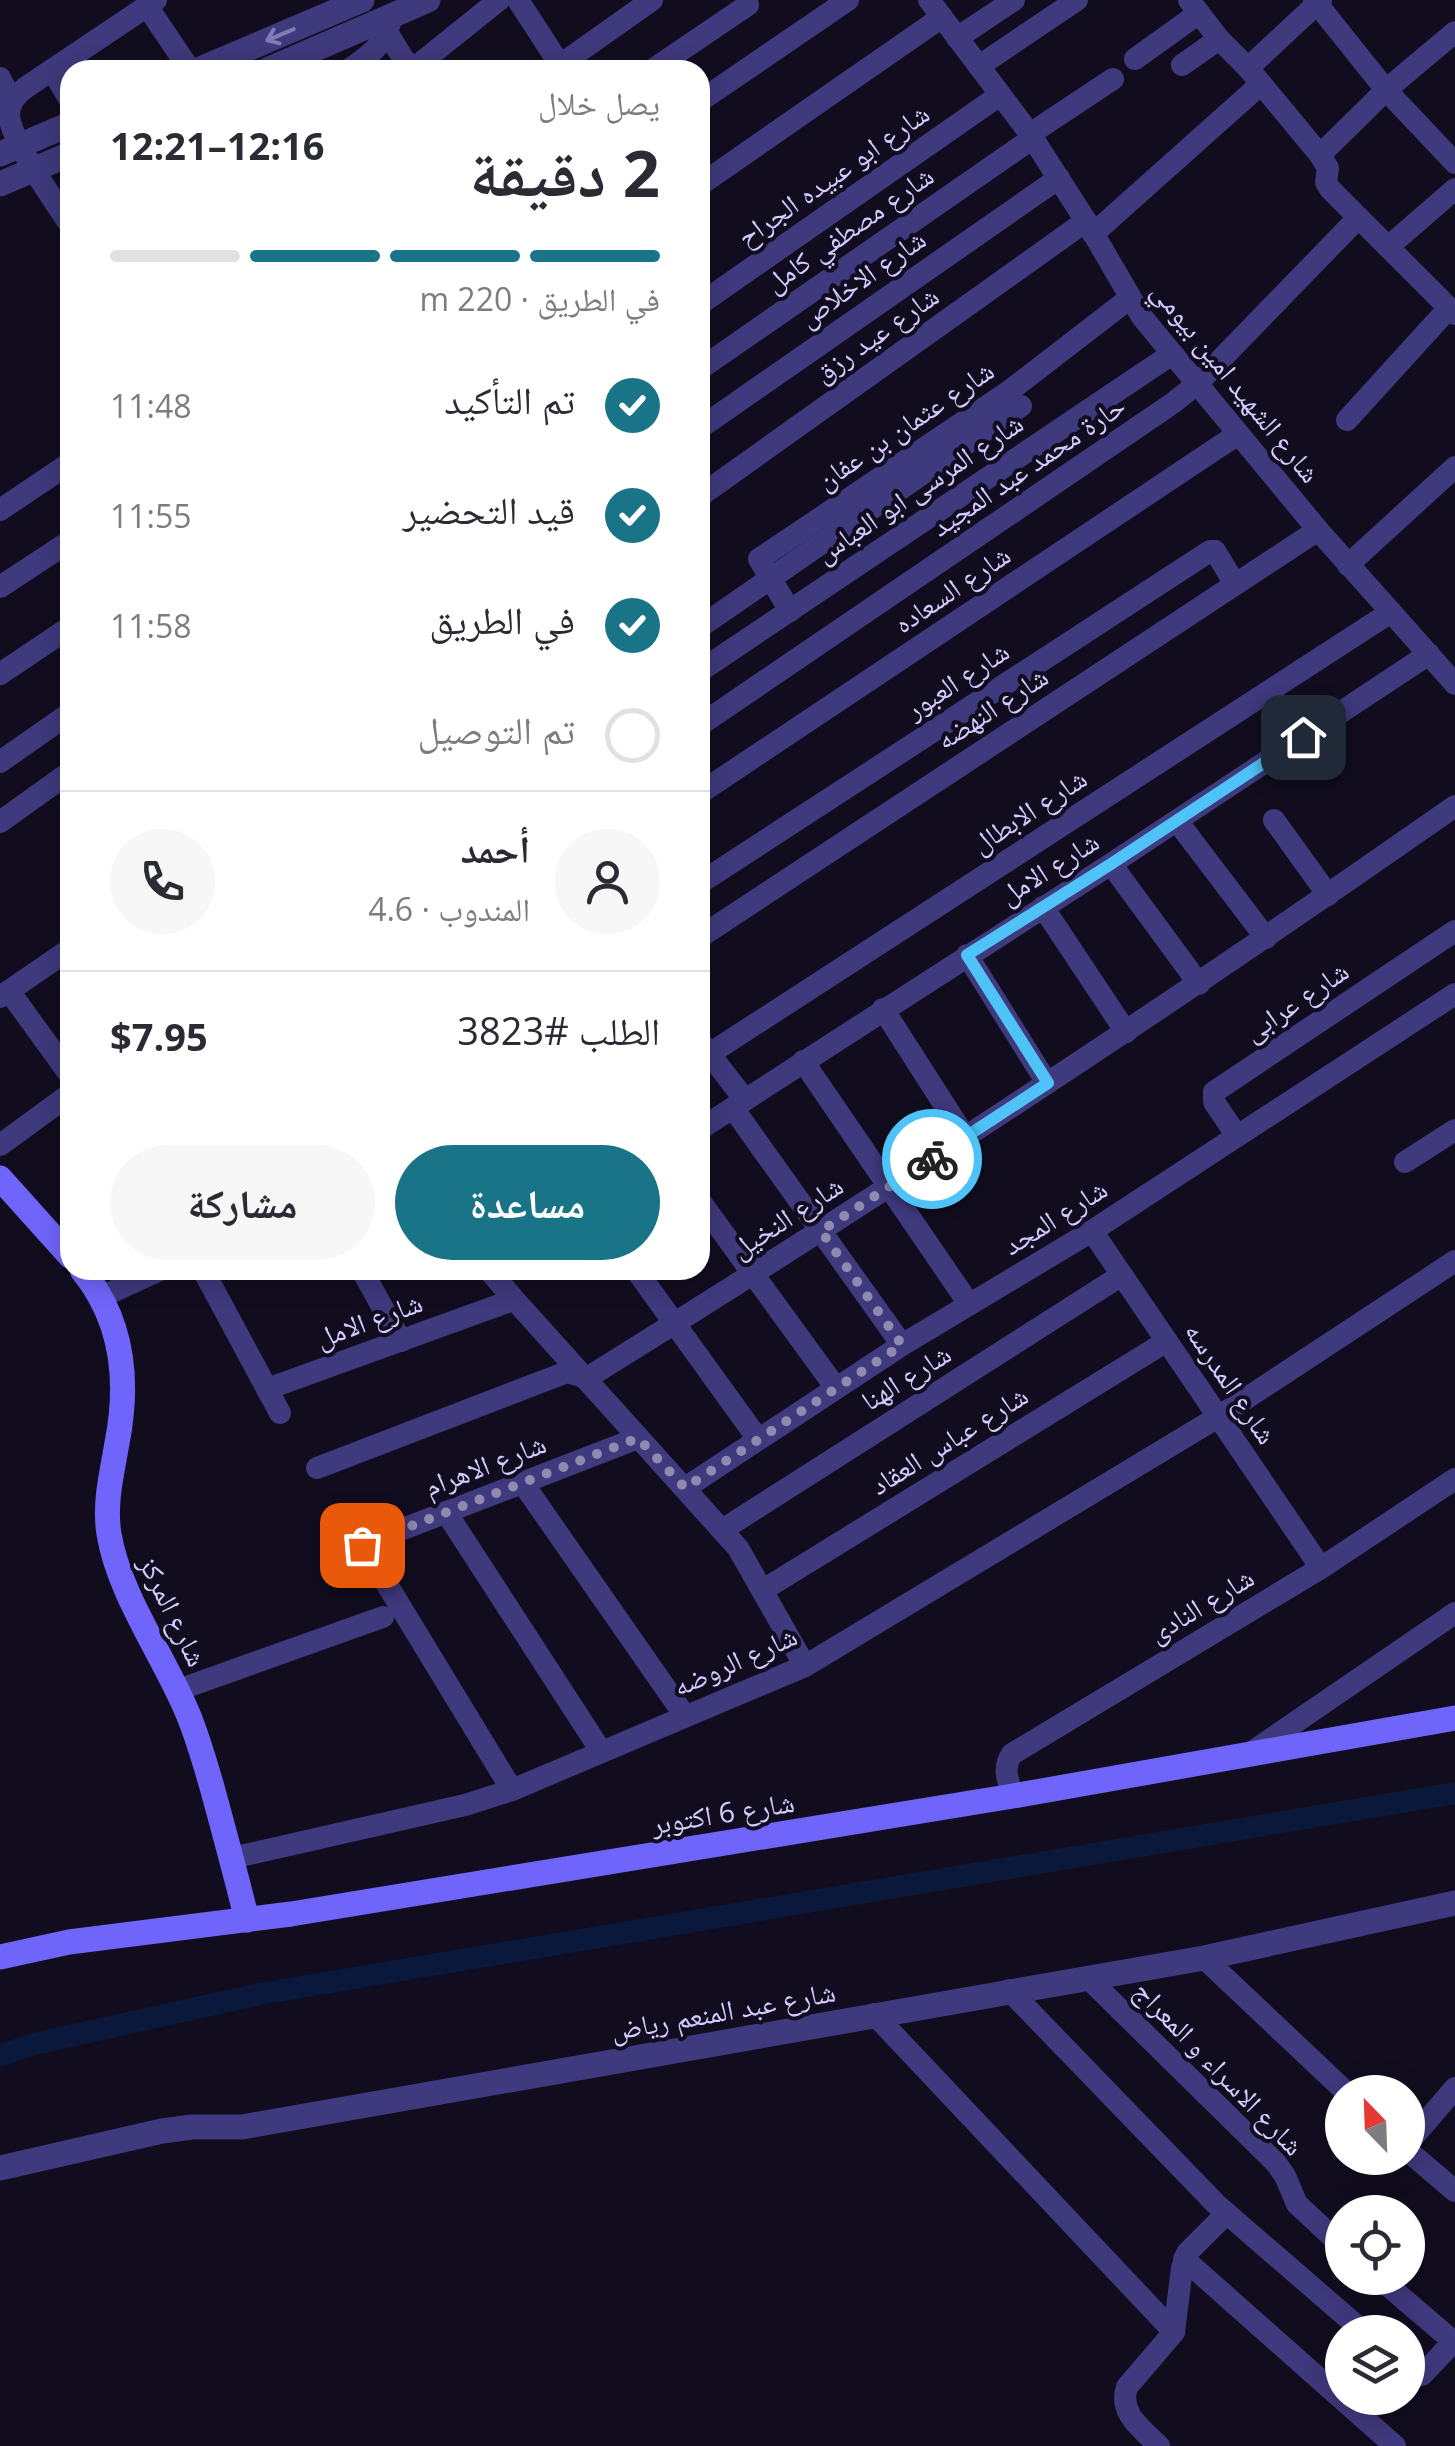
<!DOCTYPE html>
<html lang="ar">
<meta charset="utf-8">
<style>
body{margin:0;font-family:"Open Sans","Noto Naskh Arabic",sans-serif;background:#f7f7f7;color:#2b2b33;direction:rtl;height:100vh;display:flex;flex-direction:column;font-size:38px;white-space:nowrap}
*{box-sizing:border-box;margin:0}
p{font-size:32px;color:#7c7c81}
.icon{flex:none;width:55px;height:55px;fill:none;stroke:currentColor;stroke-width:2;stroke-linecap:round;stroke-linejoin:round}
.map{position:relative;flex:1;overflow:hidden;direction:ltr}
.drawer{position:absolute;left:60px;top:60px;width:650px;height:1220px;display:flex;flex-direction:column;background:#fff;border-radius:30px;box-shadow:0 5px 25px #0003;direction:rtl}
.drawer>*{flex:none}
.needle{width:65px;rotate:337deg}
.fabs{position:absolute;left:1325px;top:2075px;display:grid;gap:20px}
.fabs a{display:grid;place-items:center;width:100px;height:100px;border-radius:50%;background:#fff;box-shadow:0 5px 25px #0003;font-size:50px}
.pin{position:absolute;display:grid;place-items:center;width:85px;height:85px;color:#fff;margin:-42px;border-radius:20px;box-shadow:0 5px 15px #0006}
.courier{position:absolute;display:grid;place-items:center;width:100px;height:100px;margin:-50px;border:8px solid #4fc3f7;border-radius:50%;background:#fff;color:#222;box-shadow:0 2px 12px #0007}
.summary em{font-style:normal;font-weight:700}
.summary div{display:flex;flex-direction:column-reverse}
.summary{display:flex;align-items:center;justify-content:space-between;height:170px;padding:0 50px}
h1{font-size:65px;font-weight:700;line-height:75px}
.bar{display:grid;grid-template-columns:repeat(4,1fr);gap:15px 10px;align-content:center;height:120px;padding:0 50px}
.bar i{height:12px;border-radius:8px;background:#e1e1e2}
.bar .selected{background:#1a7488}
.bar p{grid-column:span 4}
.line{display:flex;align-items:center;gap:25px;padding:0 50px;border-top:2px solid #e1e1e2}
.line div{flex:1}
.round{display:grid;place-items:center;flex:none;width:105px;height:105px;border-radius:52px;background:#f7f7f7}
ol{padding:0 50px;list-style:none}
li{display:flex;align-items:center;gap:30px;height:110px}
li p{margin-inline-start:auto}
li .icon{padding:10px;border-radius:50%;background:#1a7488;color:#fff;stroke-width:4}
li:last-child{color:#7c7c81}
li i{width:55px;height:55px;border:5px solid #e1e1e2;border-radius:50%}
.primary-button{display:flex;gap:20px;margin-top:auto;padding:20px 50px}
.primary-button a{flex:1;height:115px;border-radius:60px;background:#1a7488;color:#fff;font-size:40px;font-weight:700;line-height:115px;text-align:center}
.primary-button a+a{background:#f7f7f7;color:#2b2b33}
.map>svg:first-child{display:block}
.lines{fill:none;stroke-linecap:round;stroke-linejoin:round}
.canal{stroke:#0a193b;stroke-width:22}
.minor{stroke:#3f397d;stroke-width:22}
.tertiary{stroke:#3f397d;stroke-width:25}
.secondary{stroke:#7065fb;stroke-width:25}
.oneway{stroke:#827bb7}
.done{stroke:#9089b0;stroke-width:10;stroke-dasharray:0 18}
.route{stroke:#4fc3f7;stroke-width:12}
.labels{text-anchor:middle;stroke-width:8;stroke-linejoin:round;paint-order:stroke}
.street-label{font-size:28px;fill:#d4ccfe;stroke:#110d1f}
</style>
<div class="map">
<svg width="1455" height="2446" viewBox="0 0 1455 2446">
<rect width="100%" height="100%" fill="#110d1f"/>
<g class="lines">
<polyline class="canal" points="0,2056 34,2044 260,1994 1455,1793"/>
<g class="minor">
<polyline points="518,0 560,65"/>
<polyline points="929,0 1030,134 1086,221 1142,317 1318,530 1455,684"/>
<polyline points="1189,0 1219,39 1248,68 1320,155 1328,168 1326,182 1330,189 1455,314"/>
<polyline points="1314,0 1386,90 1455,163"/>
<polyline points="147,6 190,70"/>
<polyline points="387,32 404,60 417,70"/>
<polyline points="957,38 1014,0"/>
<polyline points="1135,59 1199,13"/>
<polyline points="1182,65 1219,39"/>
<polyline points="979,66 1077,0"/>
<polyline points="1248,68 1321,0"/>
<polyline points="52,70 68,97"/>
<path d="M348 70C374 53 383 45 393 15"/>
<polyline points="420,70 423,61 499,0"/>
<polyline points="553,70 652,0"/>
<polyline points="652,70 748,5"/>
<polyline points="0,78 12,102"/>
<polyline points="700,101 848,0"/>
<polyline points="1030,134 1113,79"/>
<polyline points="1320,155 1386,90 1455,32"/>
<polyline points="700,185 942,17"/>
<path d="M70 225C55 202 9 138 9 114 9 102 17 94 25 88L156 0"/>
<polyline points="1093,234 1261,84"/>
<polyline points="1388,247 1455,189"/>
<polyline points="700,304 1000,95"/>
<polyline points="700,369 1033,138"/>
<polyline points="1347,420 1449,308"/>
<polyline points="700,428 1059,178"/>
<polyline points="700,496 1086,221"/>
<polyline points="0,510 70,463"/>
<polyline points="1348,565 1455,467"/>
<polyline points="0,587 70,541"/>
<polyline points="790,611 759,559 1008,392 1130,298"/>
<polyline points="700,627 1021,406"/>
<polyline points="700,671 1172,354"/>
<polyline points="0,674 70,627"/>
<polyline points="700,725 1173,403 1197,384 1358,218"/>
<polyline points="0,762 70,713"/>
<polyline points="700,793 1238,434"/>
<polyline points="1274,820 1328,895"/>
<polyline points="1177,821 1266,938"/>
<polyline points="0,822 70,772"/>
<polyline points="1111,864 1199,984"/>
<polyline points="700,883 1210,551 1215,551 1235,584"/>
<polyline points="1043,907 1126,1032"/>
<polyline points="700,937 1318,530"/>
<polyline points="967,955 1047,1083"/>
<polyline points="9,991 70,1075"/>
<polyline points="0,997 70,949"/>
<polyline points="883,1009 965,1137"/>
<polyline points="701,1043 745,1100"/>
<polyline points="700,1060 1391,612"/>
<polyline points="803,1061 969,1304"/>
<polyline points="733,1108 902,1345"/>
<polyline points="700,1129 1111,864 1429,654"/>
<polyline points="1237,1136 1214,1102 1214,1092 1455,931"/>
<polyline points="0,1145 70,1094"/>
<polyline points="1405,1162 1455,1130"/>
<polyline points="700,1201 836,1388"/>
<polyline points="1092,1231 1321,1568"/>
<polyline points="203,1270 280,1413"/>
<polyline points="364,1270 364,1274 401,1341"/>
<polyline points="636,1270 758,1439"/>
<polyline points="101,1297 160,1270"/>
<polyline points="512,1297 738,1548 805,1666"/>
<polyline points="267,1389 510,1301 512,1297 489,1270"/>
<path d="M317 1468 567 1372 587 1378C881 1195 1171 1005 1455 806"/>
<polyline points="522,1482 685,1716"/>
<polyline points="685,1488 902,1345 1092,1231 1455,994"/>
<polyline points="446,1512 601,1751"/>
<polyline points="722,1530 1122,1275"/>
<polyline points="363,1545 512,1790"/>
<polyline points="354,1548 638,1438"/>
<polyline points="763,1590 1167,1341"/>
<polyline points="178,1690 383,1617"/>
<polyline points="1249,1754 1455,1613"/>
<path d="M1013 1796C1008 1781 1002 1768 1012 1754L1321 1568 1455 1479"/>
<polyline points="232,1858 465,1805 512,1790 805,1666 1218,1417 1455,1261"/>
<polyline points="1204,1958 1346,2092"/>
<polyline points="1088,1978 1276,2163 1285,2176 1297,2204 1342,2246"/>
<polyline points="1009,1990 1216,2204 1364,2332"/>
<polyline points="874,2014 1174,2332"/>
<polyline points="1408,2143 1455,2088"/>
<polyline points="1408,2151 1455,2191"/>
<polyline points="1184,2259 1395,2446"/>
<polyline points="1379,2278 1455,2343"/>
<polyline points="1408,2370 1415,2375 1422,2375 1455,2340"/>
<path d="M1159 2446C1142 2429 1118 2413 1127 2387L1174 2332 1182 2268 1187 2253 1226 2214"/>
</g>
<g class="tertiary">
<polyline points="198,70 362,0"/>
<polyline points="267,70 428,0"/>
<polyline points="0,154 70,124"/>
<polyline points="0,184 70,154"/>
<polyline points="0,2168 162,2131 192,2127 242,2127 1204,1958 1455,1903"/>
</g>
<g class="secondary">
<polyline points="0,1178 70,1256"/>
<path d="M82 1270C123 1320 129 1382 117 1443 112 1473 104 1503 109 1534 119 1595 164 1656 188 1714 198 1738 205 1763 212 1787 224 1831 236 1875 247 1920"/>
<polyline points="0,1957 69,1942 291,1914 1013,1796 1455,1718"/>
</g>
</g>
<defs><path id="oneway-shaft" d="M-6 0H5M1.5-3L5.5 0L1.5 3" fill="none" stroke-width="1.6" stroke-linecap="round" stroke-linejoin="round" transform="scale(2.5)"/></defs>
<use class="oneway" href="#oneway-shaft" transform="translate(280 35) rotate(157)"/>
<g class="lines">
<polyline class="done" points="362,1545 638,1438 685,1488 902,1345 821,1231 932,1159"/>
<polyline class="route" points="932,1159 1048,1083 967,955 1111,864 1303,737"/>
</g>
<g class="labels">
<g class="street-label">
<text transform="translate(833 175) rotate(-35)" y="10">شارع ابو عبيده الجراح</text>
<text transform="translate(849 229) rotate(-35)" y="10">شارع مصطفي كامل</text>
<text transform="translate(862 278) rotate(-35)" y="10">شارع الاخلاص</text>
<text transform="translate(876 334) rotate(-35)" y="10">شارع عيد رزق</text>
<text transform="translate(1236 382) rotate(51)" y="10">شارع الشهيد امين بيومي</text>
<text transform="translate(905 425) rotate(-34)" y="10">شارع عثمان بن عفان</text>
<text transform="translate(1028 466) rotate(-34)" y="10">حارة محمد عبد المجيد</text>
<text transform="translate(919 488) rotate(-34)" y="10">شارع المرسى ابو العباس</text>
<text transform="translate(952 589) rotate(-34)" y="10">شارع السعاده</text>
<text transform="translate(957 680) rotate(-33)" y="10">شارع العبور</text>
<text transform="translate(992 708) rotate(-33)" y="10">شارع النهضه</text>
<text transform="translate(1029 811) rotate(-33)" y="10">شارع الابطال</text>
<text transform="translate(1049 868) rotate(-32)" y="10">شارع الامل</text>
<text transform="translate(1296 1001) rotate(-34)" y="10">شارع عرابى</text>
<text transform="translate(787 1217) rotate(-33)" y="10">شارع النخيل</text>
<text transform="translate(1055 1217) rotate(-32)" y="10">شارع المجد</text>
<text transform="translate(369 1320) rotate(-20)" y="10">شارع الامل</text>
<text transform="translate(906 1377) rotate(-32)" y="10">شارع الهنا</text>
<text transform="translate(1231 1383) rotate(56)" y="10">شارع المدرسه</text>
<text transform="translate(949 1440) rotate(-32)" y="10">شارع عباس العقاد</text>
<text transform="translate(485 1465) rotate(-21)" y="10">شارع الاهرام</text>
<text transform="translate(1201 1605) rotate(-31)" y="10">شارع النادى</text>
<text transform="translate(173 1611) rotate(64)" y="10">شارع المركز</text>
<text transform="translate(735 1661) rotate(-24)" y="10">شارع الروضه</text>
<text transform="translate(723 1813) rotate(-9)" y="10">شارع 6 اكتوبر</text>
<text transform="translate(723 2011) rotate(-10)" y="10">شارع عبد المنعم رياض</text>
<text transform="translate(1219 2068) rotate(46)" y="10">شارع الاسراء و المعراج</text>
</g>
</g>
</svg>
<div class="fabs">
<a><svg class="needle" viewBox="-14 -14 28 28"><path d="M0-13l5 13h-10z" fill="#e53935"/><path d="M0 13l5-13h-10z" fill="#7c7c81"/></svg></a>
<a><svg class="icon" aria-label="locate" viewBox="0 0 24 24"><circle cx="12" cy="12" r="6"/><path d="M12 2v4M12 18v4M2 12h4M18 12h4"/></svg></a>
<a><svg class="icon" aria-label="layers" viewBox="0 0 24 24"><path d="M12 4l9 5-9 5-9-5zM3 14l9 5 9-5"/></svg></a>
</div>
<div class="pin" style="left:362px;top:1545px;background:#ea580c"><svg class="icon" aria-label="bag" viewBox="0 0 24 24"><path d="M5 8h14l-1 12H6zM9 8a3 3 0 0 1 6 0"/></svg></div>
<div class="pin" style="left:1303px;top:737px;background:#1f2937"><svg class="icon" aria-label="home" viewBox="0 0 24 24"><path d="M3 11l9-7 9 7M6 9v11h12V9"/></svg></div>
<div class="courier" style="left:932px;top:1159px"><svg class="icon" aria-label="bike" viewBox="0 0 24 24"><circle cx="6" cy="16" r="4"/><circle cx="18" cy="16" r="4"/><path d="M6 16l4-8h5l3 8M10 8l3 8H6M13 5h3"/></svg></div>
<section class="drawer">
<div class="summary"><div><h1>2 دقيقة</h1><p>يصل خلال</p></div><em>12:16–12:21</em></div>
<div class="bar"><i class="selected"></i><i class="selected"></i><i class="selected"></i><i></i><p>في الطريق · 220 m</p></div>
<ol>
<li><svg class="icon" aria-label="check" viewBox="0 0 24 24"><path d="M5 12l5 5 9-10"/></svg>تم التأكيد<p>11:48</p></li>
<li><svg class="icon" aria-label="check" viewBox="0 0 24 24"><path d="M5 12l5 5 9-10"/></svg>قيد التحضير<p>11:55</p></li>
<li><svg class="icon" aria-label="check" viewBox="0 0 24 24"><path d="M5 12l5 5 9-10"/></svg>في الطريق<p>11:58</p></li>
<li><i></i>تم التوصيل</li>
</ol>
<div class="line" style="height:180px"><a class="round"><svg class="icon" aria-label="person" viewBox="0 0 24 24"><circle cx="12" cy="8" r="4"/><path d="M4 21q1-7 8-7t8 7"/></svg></a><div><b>أحمد</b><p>المندوب · 4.6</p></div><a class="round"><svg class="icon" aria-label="phone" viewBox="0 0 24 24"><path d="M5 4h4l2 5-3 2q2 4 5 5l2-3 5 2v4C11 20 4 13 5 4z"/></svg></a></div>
<div class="line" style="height:130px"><div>الطلب #3823</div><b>$7.95</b></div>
<div class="primary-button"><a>مساعدة</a><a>مشاركة</a></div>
</section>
</div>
